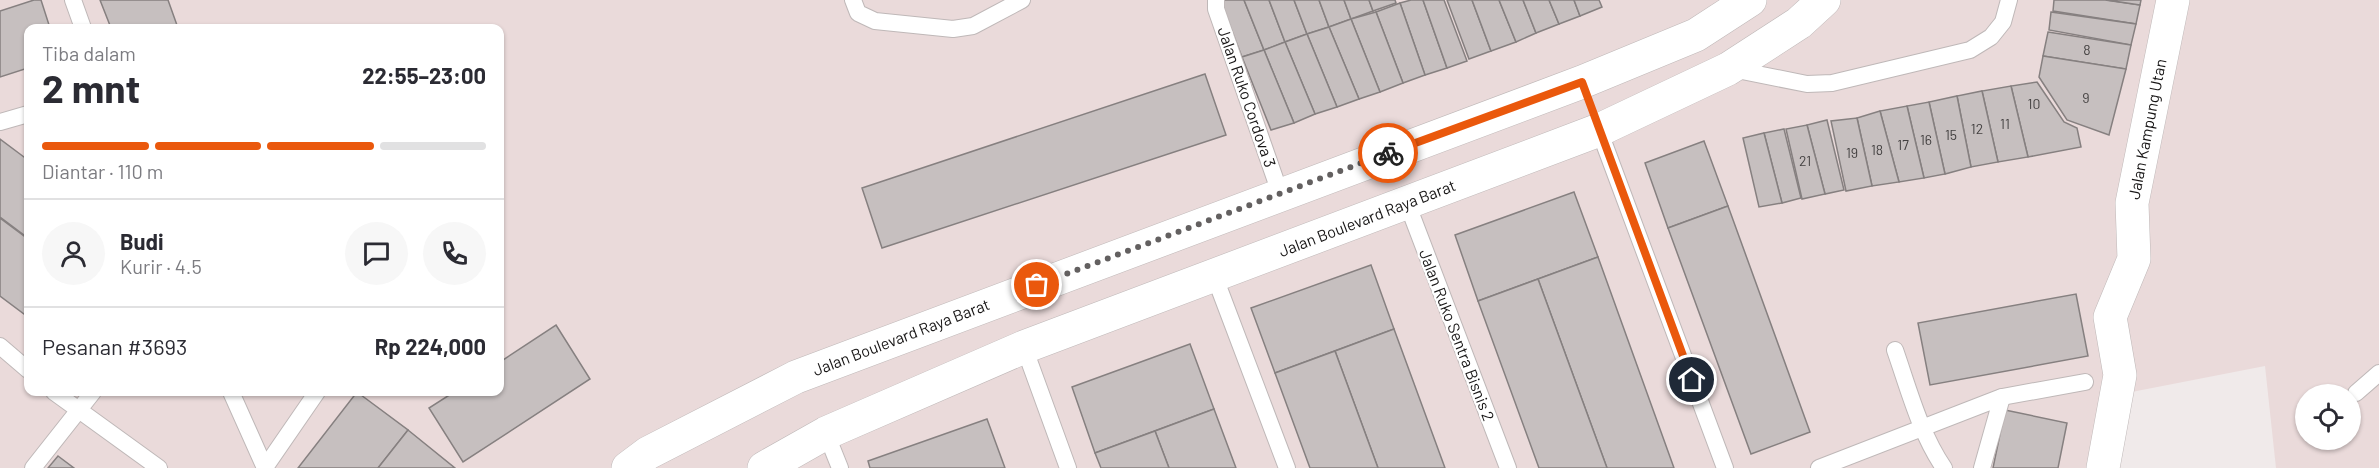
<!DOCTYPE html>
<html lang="id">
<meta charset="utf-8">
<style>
body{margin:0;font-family:Barlow,sans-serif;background:#f7f7f7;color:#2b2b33;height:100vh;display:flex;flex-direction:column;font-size:22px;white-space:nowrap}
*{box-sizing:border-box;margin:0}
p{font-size:20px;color:#7c7c81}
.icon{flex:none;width:33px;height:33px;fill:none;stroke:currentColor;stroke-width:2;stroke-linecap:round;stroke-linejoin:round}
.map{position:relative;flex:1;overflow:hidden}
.side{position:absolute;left:24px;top:24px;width:480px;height:372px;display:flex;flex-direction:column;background:#fff;border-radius:12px;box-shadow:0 2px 4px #0004}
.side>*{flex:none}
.fabs{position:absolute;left:2295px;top:384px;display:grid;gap:12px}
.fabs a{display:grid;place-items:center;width:66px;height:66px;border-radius:50%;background:#fff;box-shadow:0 2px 4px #0004;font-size:30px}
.pin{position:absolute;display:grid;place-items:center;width:51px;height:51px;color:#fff;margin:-26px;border:3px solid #fff;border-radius:50%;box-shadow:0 2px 6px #0007}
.courier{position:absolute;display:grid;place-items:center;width:60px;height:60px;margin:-30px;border:4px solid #ea580c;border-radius:50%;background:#fff;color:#222;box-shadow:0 2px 8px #0007}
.overview em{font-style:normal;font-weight:700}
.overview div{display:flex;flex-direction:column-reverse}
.overview{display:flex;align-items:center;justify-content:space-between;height:102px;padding:0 18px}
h1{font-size:39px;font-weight:700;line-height:45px}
.bar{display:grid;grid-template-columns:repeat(4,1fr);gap:9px 6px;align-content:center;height:72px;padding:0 18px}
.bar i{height:8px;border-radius:4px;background:#e1e1e2}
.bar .selected{background:#ea580c}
.bar p{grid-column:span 4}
.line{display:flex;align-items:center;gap:15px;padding:0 18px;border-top:2px solid #e1e1e2}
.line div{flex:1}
.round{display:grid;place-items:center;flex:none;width:63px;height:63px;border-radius:32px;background:#f7f7f7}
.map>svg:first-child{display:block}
.built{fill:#eadada;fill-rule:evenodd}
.building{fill:#c6bfbf;stroke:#868080;stroke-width:1.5}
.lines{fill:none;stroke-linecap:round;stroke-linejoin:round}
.service-casing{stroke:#bfb8b8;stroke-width:18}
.minor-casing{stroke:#bfb8b8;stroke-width:34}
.secondary-casing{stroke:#bfb8b8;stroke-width:34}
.service{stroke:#fff;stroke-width:16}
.minor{stroke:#fff;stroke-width:33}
.secondary{stroke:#fff;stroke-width:33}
.done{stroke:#636060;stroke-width:6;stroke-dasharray:0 10.8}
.route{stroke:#ea580c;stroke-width:8}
.labels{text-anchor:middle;stroke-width:4.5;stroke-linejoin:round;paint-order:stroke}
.number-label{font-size:14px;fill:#434040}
.street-label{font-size:16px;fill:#171515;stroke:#fff}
</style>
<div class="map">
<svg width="2379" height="468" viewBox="0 0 2379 468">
<rect width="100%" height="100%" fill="#f0eaea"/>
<path class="built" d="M0 0H2379V468H2276L2265 366 2106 397 2090 468H0ZM28 28H500V392H28ZM2306 394H2350V440H2306Z"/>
<g class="building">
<polygon points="34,0 41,0 50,28 28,28 28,68 0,77 0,11"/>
<polygon points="100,0 168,0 178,28 111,28"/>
<polygon points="1220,0 1244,0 1264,50 1242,57"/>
<polygon points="1244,0 1269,0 1285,42 1264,50"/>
<polygon points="1269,0 1294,0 1307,34 1285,42"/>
<polygon points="1294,0 1319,0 1329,27 1307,34"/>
<polygon points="1319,0 1344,0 1351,19 1329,27"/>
<polygon points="1344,0 1369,0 1373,11 1351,19"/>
<polygon points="1369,0 1395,0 1396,3 1373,11"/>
<polygon points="1411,0 1423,0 1447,68 1425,75 1400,3"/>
<polygon points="1423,0 1444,0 1467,61 1447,68"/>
<polygon points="1447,0 1472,0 1491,51 1469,59"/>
<polygon points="1472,0 1499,0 1516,42 1491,51"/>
<polygon points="1499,0 1523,0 1536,33 1516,42"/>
<polygon points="1523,0 1549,0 1559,24 1536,33"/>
<polygon points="1549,0 1574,0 1580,16 1559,24"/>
<polygon points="1574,0 1599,0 1602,7 1580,16"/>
<polygon points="2054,0 2105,0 2140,5 2136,24 2053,11"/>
<polygon points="2107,0 2141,0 2140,5"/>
<polygon points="1400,3 1425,75 1403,83 1376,12"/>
<polygon points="1376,12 1403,83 1380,92 1351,19"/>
<polygon points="2051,12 2136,24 2131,45 2049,30"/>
<polygon points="1351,19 1380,92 1359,99 1329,27"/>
<polygon points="1329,27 1359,99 1337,107 1307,34"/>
<polygon points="2048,32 2131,45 2126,69 2043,56"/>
<polygon points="1307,34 1337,107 1315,114 1285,42"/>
<polygon points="1285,42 1315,114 1294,123 1264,50"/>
<polygon points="1264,50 1294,123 1271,130 1242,57"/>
<polygon points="2043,56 2126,69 2109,135 2067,120 2039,77"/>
<polygon points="1205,74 1226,135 882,248 862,188"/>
<polygon points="2037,82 2064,122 2077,128 2081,147 2028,157 2011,86"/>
<polygon points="2011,86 2028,157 1998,162 1982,91"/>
<polygon points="1982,91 1998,162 1971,167 1957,96"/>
<polygon points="1957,96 1971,167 1945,174 1929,102"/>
<polygon points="1929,102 1945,174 1924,178 1907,106"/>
<polygon points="1907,106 1924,178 1899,182 1880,111"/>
<polygon points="1880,111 1899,182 1872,186 1857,118"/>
<polygon points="1857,118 1872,186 1846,191 1831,121"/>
<polygon points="1827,120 1844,190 1825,194 1807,125"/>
<polygon points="1807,125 1825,194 1802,199 1786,129"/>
<polygon points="1784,129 1801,198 1782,203 1764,133"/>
<polygon points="1764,133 1782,203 1759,207 1743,138"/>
<polygon points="0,139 28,160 28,238 0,217"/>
<polygon points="1704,141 1728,206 1668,228 1645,163"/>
<polygon points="1574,192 1598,257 1478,301 1455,235"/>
<polygon points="1728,206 1810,432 1751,454 1668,228"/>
<polygon points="0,218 28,239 28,317 0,296"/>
<polygon points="1598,257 1674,468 1607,468 1538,279"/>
<polygon points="1371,265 1394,329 1275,373 1251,308"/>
<polygon points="1538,279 1607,468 1539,468 1478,301"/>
<polygon points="2076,294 2088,356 1930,385 1918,323"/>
<polygon points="556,325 590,379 463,462 429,408 454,392 500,392 500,362"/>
<polygon points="1394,329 1445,468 1378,468 1335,351"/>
<polygon points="1190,344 1214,409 1095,453 1072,387"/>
<polygon points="1335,351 1378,468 1310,468 1275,373"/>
<polygon points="357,392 408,430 378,468 298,468"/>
<polygon points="1214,409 1236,468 1169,468 1155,431"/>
<polygon points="2005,410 2067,423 2058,468 1993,468"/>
<polygon points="987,419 1005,468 870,468 868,461"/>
<polygon points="408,430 455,468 378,468"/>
<polygon points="1155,431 1169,468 1101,468 1095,453"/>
<polygon points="58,456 74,468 48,468"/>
</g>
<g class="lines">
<g class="service-casing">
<g id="service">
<polyline points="73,0 83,28"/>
<polyline points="853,0 858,13 875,21 953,29 973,26 1022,0"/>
<polyline points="1216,0 1216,9 1280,193"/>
<polyline points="1732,69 1807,84 1832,83 1970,50 1991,37 2003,22 2009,0"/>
<polyline points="0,122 28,114"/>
<polyline points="1599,130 1725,468"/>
<polyline points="1407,203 1508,468"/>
<polyline points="1214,275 1287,468"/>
<polyline points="0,346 28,370"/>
<polyline points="1024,347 1068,468"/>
<path d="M1895 350C1909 390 1920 433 1944 468"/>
<polyline points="54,392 159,468"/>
<polyline points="231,392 265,468"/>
<polyline points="2356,393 2379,373"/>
<polyline points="2002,397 2085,382"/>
<polyline points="826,433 840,468"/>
<polyline points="266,466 317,392"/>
<polyline points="33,468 93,392"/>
<polyline points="1819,468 2002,397 1982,468"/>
</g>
</g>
<g class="minor-casing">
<polyline id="minor" points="2103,468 2120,375 2110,317 2134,259 2132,203 2173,0"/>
</g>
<g class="secondary-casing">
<g id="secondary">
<polyline points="628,468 648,453 796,377 1582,82 1696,35 1750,0"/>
<polyline points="764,468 826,433 1024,347 1599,130 1728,69 1799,23 1824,0"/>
</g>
</g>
<use href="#service" class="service"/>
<use href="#minor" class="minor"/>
<use href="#secondary" class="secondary"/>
</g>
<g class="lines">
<polyline class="done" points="1037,285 1388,153"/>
<polyline class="route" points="1388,153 1582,82 1692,380"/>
</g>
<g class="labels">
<g class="number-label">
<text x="2087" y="55">8</text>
<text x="2086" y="103">9</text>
<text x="2034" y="109">10</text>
<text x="2005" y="129">11</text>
<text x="1977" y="134">12</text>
<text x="1951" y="140">15</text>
<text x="1926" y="145">16</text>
<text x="1903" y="150">17</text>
<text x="1877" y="155">18</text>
<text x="1852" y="158">19</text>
<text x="1805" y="166">21</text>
</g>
<g class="street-label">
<text transform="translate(1247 97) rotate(71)" y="6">Jalan Ruko Cordova 3</text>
<text transform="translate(2147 129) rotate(-79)" y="6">Jalan Kampung Utan</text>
<text transform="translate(1367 218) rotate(-21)" y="6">Jalan Boulevard Raya Barat</text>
<text transform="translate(1457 335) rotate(69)" y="6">Jalan Ruko Sentra Bisnis 2</text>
<text transform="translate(901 337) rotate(-21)" y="6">Jalan Boulevard Raya Barat</text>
</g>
</g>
</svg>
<div class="fabs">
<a><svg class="icon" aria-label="locate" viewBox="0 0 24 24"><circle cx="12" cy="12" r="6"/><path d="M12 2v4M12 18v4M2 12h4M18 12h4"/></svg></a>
</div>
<div class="pin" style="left:1037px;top:285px;background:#ea580c"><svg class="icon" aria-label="bag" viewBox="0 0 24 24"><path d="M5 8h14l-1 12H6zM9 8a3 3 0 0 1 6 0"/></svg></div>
<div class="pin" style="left:1692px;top:380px;background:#1f2937"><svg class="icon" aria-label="home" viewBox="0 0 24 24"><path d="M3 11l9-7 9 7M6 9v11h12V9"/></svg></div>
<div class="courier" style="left:1388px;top:153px"><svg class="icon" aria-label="bike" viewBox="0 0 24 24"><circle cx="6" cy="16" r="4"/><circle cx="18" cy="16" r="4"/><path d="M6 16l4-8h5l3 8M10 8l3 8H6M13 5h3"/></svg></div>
<section class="side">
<div class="overview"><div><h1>2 mnt</h1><p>Tiba dalam</p></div><em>22:55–23:00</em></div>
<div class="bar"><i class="selected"></i><i class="selected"></i><i class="selected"></i><i></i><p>Diantar · 110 m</p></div>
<div class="line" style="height:108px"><a class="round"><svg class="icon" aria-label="person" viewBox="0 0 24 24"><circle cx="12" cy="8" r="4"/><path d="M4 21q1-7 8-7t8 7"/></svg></a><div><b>Budi</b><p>Kurir · 4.5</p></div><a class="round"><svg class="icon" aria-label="chat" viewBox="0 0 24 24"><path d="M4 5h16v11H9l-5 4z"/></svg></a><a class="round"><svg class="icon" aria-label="phone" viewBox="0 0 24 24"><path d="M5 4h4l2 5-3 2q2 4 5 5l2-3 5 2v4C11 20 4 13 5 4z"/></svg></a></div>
<div class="line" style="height:78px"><div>Pesanan #3693</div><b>Rp 224,000</b></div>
</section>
</div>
